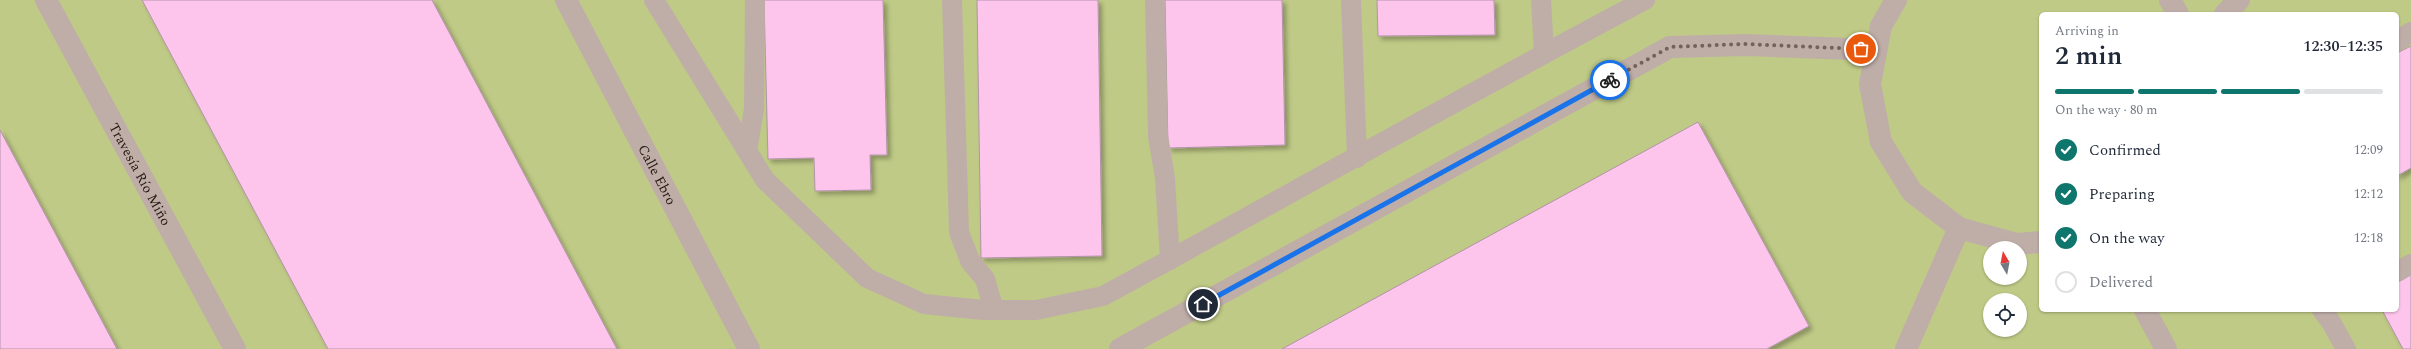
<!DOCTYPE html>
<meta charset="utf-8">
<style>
body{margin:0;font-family:Spectral,serif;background:#f6f6f7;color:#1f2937;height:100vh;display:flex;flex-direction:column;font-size:15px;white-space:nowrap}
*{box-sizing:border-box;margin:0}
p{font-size:13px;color:#747a83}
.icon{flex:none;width:22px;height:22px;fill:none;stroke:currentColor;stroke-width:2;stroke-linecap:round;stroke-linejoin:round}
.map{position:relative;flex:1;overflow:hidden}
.sheet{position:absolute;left:2039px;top:12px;width:360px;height:300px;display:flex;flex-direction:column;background:#fff;border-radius:6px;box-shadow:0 1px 3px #0004}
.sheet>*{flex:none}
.needle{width:26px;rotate:350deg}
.fabs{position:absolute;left:1983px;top:241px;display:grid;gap:8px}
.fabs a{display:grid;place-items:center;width:44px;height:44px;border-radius:50%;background:#fff;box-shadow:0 1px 3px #0004;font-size:20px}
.pin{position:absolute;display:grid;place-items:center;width:34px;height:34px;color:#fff;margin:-17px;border:2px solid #fff;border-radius:50%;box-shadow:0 1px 4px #0007}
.courier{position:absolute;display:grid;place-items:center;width:40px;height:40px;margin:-20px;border:3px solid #1a73e8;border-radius:50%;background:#fff;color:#222;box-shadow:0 1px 5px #0007}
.overview em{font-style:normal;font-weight:600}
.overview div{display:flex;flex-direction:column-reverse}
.overview{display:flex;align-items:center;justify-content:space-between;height:68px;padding:0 16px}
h1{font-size:26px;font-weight:600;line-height:30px}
.bar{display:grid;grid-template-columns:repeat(4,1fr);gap:6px 4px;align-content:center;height:48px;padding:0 16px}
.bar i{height:5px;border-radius:3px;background:#e0e1e3}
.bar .on{background:#0f766e}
.bar p{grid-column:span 4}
ol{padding:0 16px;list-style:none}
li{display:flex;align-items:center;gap:12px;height:44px}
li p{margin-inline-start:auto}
li .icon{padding:4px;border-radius:50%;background:#0f766e;color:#fff;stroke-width:4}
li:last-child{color:#747a83}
li i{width:22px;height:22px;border:2px solid #e0e1e3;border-radius:50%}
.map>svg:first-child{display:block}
.green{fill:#bfca86;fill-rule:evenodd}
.building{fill:#fdc5ec;stroke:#b393a9;filter:url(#shadow)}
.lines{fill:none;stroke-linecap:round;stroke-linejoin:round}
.lane{stroke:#bfaea8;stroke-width:20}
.street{stroke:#bfaea8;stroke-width:22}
.done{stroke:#71625d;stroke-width:4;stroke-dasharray:0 7.2}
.route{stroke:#1a73e8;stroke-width:5}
.labels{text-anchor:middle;stroke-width:3.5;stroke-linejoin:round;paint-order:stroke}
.street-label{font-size:14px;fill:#251712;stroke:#ffeee8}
</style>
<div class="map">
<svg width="2411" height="349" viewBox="0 0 2411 349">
<defs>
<filter id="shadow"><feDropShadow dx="3.5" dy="3.5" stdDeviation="2" flood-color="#0004"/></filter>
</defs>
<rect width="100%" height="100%" fill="#ffeee8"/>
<path class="green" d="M0 0H2411V349H0ZM2041 14H2397V310H2041ZM1990 248H2020V278H1990ZM1990 300H2020V330H1990Z"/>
<g class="building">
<polygon points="142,0 432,0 617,349 328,349"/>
<polygon points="764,0 883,0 887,155 870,155 871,190 815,191 814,158 768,159"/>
<polygon points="977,0 1098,0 1102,256 981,258"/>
<polygon points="1165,0 1282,0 1285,145 1168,148"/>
<polygon points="1377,0 1494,0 1495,35 1378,36"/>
<polygon points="2411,46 2411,168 2397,176 2397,53"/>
<polygon points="1698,122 1809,326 1767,349 1282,349"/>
<polygon points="0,130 117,349 0,349"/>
<polygon points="2411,268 2411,349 2403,349 2382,310 2397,310 2397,275"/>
</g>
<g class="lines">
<g class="lane">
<path d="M654 0 765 180 867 278 924 304 983 310H1036L1103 296C1284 198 1463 96 1645 0"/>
<polyline points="952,0 959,232 970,261 985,279 994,310"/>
<polyline points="1155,0 1158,136 1165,178 1170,260"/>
<polyline points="1351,0 1357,158"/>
<polyline points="1541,0 1544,53"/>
<polyline points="2397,41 2411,32"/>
<polyline points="747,151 754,109 755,0"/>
<polyline points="2397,272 2411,264"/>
<polyline points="2322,310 2331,322 2346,349"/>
</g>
<g class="street">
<path id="s1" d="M46 0 235 349"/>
<path id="s2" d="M566 0 749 349"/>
<polyline points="1896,0 1881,26 1870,84 1881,142 1912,192 1959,228 2017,244 2041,242"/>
<polyline points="2170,0 2178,14"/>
<polyline points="2225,14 2239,0"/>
<polyline points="2145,310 2166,349"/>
<polyline points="1120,349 1670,47 1744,45 1876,50"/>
<polyline points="1906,349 1959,228"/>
</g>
</g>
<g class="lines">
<polyline class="done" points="1610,80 1670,47 1744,44 1861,49"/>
<polyline class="route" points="1203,304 1610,80"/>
</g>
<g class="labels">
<g class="street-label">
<text dy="5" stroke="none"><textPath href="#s1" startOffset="198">Travesía Río Miño</textPath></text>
<text dy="5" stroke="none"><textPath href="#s2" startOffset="197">Calle Ebro</textPath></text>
</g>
</g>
</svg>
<div class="fabs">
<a><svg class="needle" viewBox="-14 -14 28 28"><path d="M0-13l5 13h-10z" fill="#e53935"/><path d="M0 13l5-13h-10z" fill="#747a83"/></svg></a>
<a><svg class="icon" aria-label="locate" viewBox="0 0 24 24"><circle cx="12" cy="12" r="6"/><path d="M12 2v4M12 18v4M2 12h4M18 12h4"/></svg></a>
</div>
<div class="pin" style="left:1861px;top:49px;background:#ea580c"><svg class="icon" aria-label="bag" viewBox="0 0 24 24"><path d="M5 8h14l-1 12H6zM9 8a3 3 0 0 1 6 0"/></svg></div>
<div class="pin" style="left:1203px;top:304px;background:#1f2937"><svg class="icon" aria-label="home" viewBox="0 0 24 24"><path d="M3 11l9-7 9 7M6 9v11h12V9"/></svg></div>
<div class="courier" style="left:1610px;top:80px"><svg class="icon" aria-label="bike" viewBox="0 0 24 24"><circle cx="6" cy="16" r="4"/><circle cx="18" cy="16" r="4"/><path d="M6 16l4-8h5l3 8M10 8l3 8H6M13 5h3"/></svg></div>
<section class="sheet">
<div class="overview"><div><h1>2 min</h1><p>Arriving in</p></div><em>12:30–12:35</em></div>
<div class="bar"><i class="on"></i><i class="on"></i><i class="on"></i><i></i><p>On the way · 80 m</p></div>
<ol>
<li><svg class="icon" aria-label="check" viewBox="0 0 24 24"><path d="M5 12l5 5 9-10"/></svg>Confirmed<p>12:09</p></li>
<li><svg class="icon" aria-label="check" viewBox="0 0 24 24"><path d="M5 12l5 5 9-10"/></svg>Preparing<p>12:12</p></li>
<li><svg class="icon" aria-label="check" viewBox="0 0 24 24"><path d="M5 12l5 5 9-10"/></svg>On the way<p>12:18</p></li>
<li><i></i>Delivered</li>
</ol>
</section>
</div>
